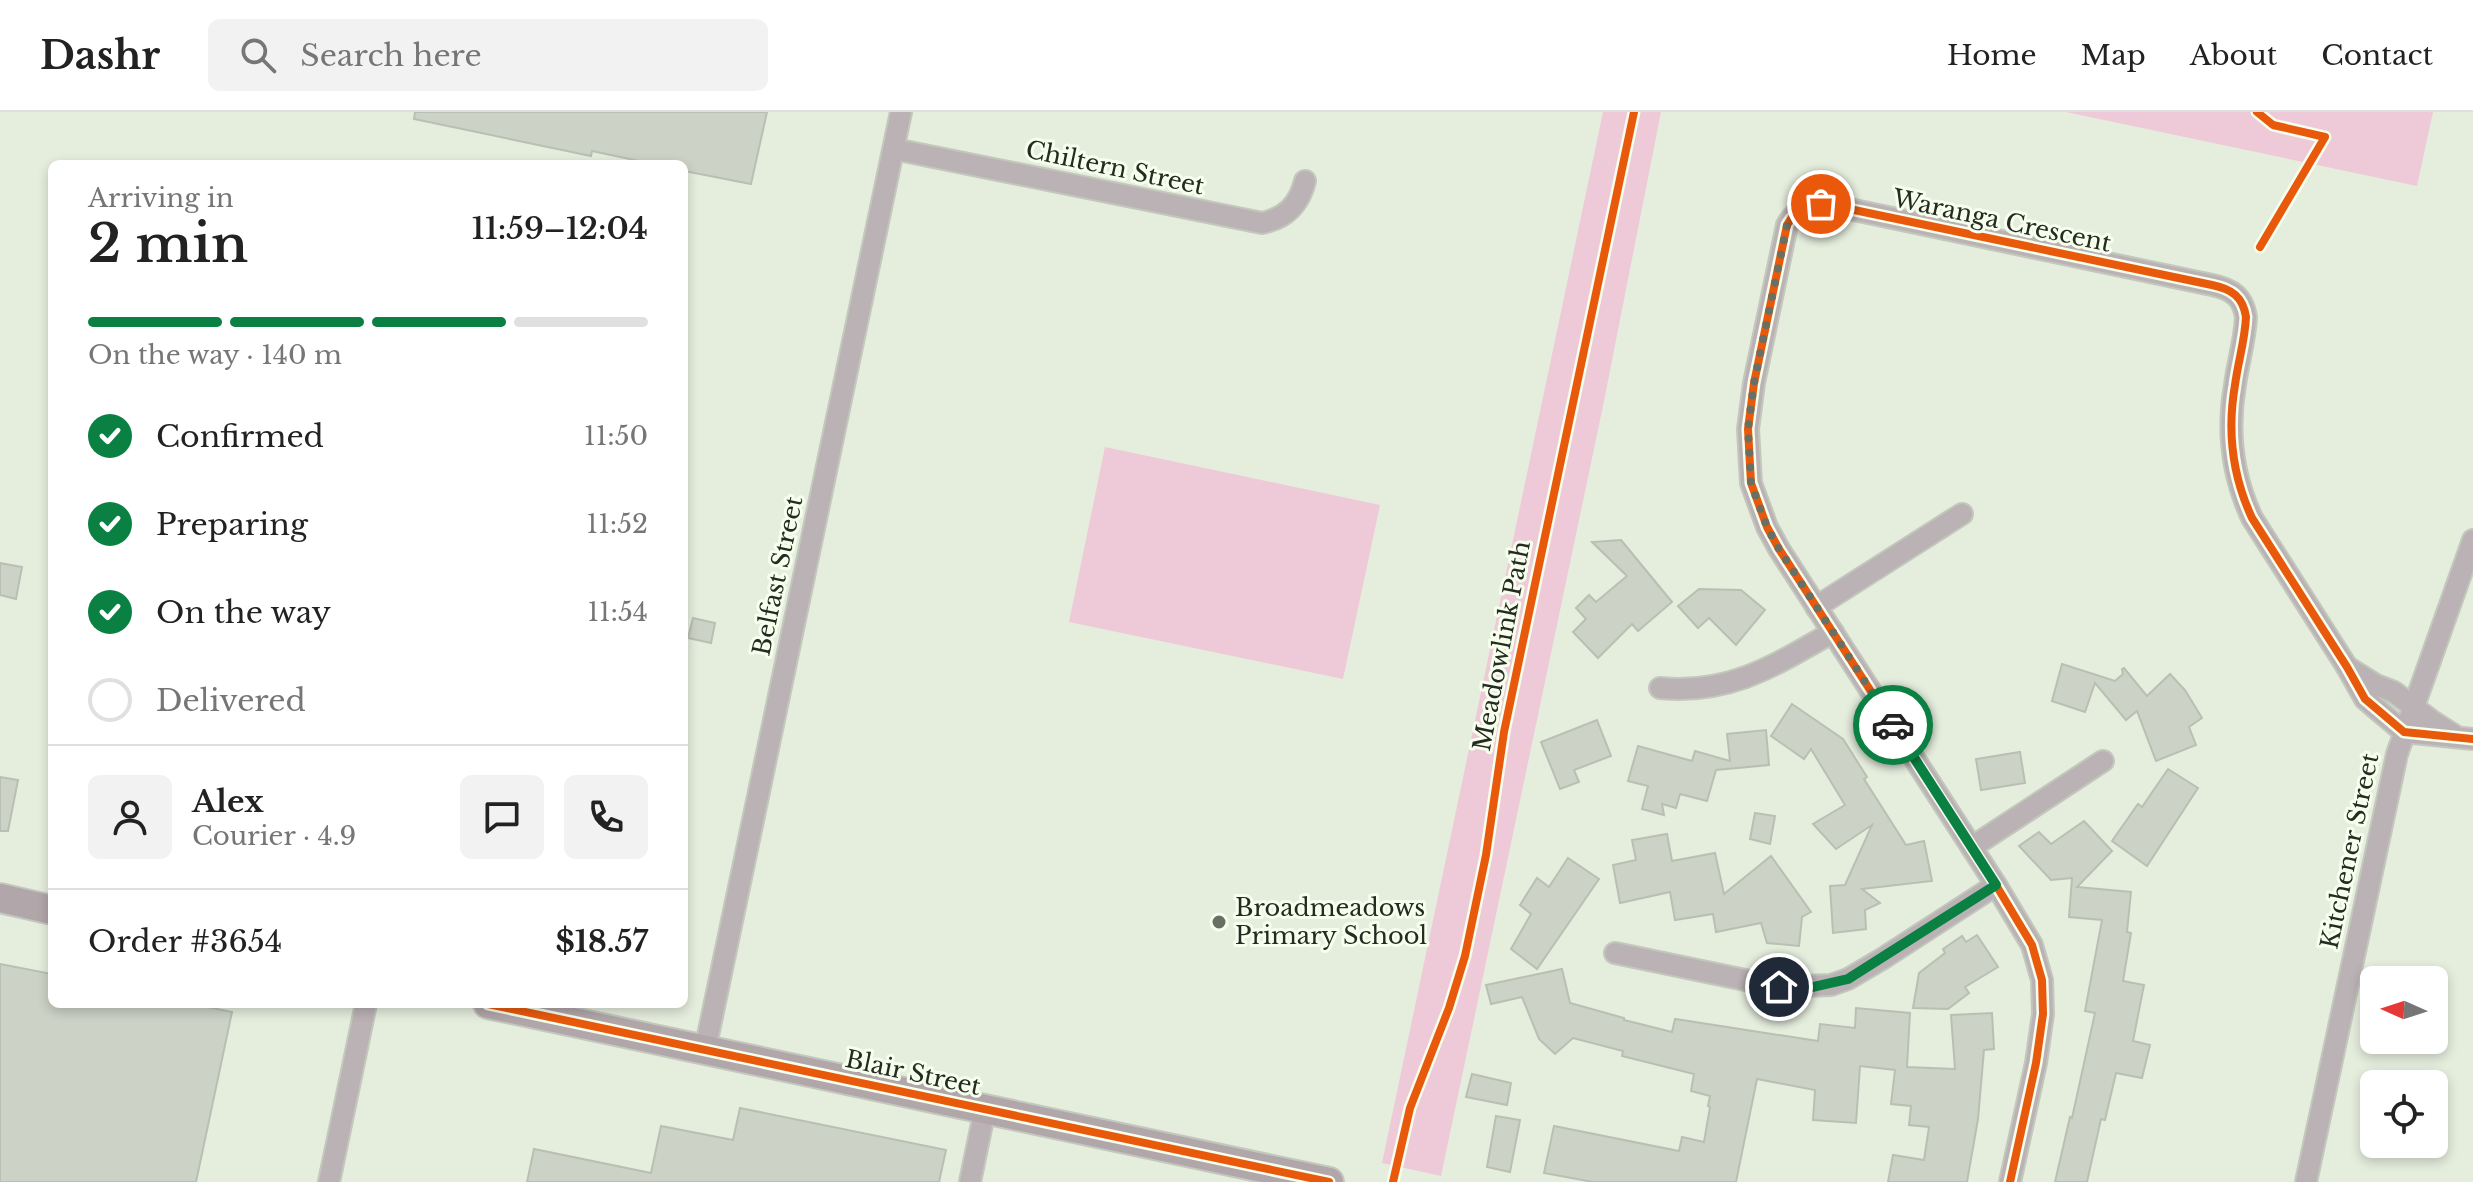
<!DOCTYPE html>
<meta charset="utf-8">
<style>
body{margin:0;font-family:"Libre Baskerville",serif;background:#f2f2f2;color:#222;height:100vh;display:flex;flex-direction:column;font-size:30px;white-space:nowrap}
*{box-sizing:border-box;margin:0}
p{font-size:26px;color:#767676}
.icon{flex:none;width:44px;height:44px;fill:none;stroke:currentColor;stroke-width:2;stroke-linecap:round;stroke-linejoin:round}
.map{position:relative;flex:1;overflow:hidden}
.side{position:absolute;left:48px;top:48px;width:640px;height:848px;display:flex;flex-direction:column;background:#fff;border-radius:12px;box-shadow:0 4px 12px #0003}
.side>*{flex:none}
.needle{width:52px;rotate:273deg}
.tools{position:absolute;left:2360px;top:854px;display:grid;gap:16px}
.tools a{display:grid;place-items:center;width:88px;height:88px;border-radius:12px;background:#fff;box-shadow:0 4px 12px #0003;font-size:40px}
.pin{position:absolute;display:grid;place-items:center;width:68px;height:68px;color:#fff;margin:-34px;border:4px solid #fff;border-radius:50%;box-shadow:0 2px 8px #0007}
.courier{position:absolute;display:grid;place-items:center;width:80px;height:80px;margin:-40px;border:6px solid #0b8043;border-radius:50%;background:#fff;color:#222;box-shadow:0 2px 10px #0007}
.headline em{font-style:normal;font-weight:600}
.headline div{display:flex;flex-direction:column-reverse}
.headline{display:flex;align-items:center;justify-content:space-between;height:136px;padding:0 40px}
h1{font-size:52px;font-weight:600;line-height:60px}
.bar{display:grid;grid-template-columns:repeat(4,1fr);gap:12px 8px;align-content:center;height:96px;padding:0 40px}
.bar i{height:10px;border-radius:6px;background:#e0e0e0}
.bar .selected{background:#0b8043}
.bar p{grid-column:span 4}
.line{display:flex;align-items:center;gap:20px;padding:0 40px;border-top:2px solid #e0e0e0}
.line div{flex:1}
.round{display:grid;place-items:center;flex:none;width:84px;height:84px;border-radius:12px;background:#f2f2f2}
ol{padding:0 40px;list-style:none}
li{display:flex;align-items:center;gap:24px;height:88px}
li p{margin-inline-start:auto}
li .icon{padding:8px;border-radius:50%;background:#0b8043;color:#fff;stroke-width:4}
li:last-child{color:#767676}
li i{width:44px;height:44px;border:4px solid #e0e0e0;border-radius:50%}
header{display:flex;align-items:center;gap:48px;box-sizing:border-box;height:112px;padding:0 40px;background:#fff;border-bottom:2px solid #e0e0e0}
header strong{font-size:38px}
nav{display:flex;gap:44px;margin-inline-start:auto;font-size:28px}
.search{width:560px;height:72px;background:#f2f2f2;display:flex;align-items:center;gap:20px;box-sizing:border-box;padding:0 28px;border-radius:12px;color:#767676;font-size:30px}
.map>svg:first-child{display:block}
.green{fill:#eecad8}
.building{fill:#ccd2c6;stroke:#babfb3;stroke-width:2}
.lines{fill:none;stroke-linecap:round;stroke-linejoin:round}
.street-casing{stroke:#c3c8bd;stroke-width:24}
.secondary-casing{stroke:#c3c8bd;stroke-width:32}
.street{stroke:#bbb2b5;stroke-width:20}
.secondary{stroke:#b1a6aa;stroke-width:28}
.cycleway-casing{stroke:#f6feed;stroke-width:13}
.cycleway{stroke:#e8590c;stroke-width:8}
.done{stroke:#696f63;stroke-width:8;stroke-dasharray:0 14.4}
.route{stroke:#0b8043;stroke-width:10}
.poi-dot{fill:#696f63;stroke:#f6feed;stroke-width:3}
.labels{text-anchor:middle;stroke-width:6;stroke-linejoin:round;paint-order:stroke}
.street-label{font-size:24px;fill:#262b21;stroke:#f6feed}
.poi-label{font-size:24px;fill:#262b21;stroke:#f6feed;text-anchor:start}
</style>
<header>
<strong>Dashr</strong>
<div class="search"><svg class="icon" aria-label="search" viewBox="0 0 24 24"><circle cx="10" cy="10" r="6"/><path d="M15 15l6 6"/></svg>Search here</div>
<nav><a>Home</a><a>Map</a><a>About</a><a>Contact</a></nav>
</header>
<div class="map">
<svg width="2473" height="1070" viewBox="0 0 2473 1070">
<rect width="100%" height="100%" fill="#e5eddd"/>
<g class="green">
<polygon points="1603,0 1661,0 1603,294 1441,1064 1382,1051"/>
<polygon points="2066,0 2433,0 2417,74"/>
<polygon points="1105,335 1380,393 1343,567 1069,510"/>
</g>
<g class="building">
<polygon points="415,0 767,0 751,72 684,59 684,52 653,52 592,39 591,44 414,7"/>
<polygon points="1621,428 1672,490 1638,519 1632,512 1598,546 1573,520 1586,507 1576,496 1589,483 1596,490 1627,464 1592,430"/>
<polygon points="0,451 22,455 16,487 0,483"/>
<polygon points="1699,477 1741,478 1765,498 1736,533 1709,506 1698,516 1678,494"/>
<polygon points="693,506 715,511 711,531 688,526"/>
<polygon points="2062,552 2115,569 2123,562 2122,557 2124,556 2147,584 2170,562 2185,578 2202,606 2189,615 2196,633 2156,649 2137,599 2126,608 2095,571 2085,600 2052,589"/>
<polygon points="1792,592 1843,627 1867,665 1864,667 1906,733 1924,729 1932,769 1862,777 1880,791 1865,798 1866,817 1833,821 1830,774 1845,773 1872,713 1836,737 1813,712 1845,693 1811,637 1804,647 1771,624"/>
<polygon points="1597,608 1611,644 1574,658 1579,670 1560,677 1541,630"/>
<polygon points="1766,618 1769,653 1716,658 1707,689 1680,682 1676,696 1662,692 1664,703 1642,697 1648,674 1628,669 1638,634 1692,649 1695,639 1730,649 1727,622"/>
<polygon points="2020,640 2025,671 1981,678 1976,647"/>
<polygon points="2168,657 2198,676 2147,754 2112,729 2138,692 2142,695"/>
<polygon points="0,665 18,668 8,719 0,719"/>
<polygon points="1755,701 1775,704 1770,732 1750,727"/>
<polygon points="2084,709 2112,739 2077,775 2131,780 2127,820 2131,821 2123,869 2144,873 2133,929 2150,933 2142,966 2116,961 2105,1008 2101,1007 2087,1070 2055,1070 2070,1005 2072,1006 2095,901 2085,899 2102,808 2069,805 2072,766 2051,768 2019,734 2039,720 2051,732"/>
<polygon points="1667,722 1672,749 1715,741 1724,782 1771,744 1811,800 1802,805 1799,834 1767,831 1761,811 1716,820 1713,802 1675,808 1670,780 1620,791 1613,753 1636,748 1632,728"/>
<polygon points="1568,746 1599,767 1537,857 1511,837 1531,802 1520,793 1537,766 1549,775"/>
<polygon points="1977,823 1998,855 1965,875 1969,881 1948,897 1913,896 1919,861 1945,841 1943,837 1962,824 1966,830"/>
<polygon points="0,852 52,862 52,892 193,892 232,900 196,1070 0,1070"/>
<polygon points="1562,857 1570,891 1624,906 1624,908 1672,920 1675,907 1818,929 1820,912 1855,916 1856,896 1910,901 1907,955 1955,957 1951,903 1992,901 1994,937 1984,938 1978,1007 1967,1070 1888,1070 1893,1043 1924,1048 1929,1015 1909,1013 1911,994 1891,992 1895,958 1860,954 1856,1011 1813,1008 1815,978 1757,967 1736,1070 1593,1070 1544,1061 1554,1014 1679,1039 1682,1025 1704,1030 1710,995 1708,994 1710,984 1691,979 1694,962 1622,944 1623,939 1573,926 1555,942 1539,927 1522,885 1491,892 1486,873"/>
<polygon points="1472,962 1511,971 1507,993 1466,985"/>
<polygon points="740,996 946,1038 939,1070 527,1070 534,1037 651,1061 661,1014 733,1028"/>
<polygon points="1496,1004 1520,1008 1510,1060 1487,1055"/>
</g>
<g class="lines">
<g class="street-casing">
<g id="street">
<path d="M894 37 1262 111C1286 106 1299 93 1305 69"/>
<polyline points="1816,495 1962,402"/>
<polyline points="2347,555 2376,573 2394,580 2432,609 2454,623"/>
<path d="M1660 576C1730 583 1775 553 1833 520"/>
<polyline points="1972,735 2103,649"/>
<polyline points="1615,841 1779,875 1831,873 1848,867 1882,847 1996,773"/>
<polyline points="705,938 901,0"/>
<polyline points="329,1070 366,892"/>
<polyline points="970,1070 985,997"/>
<path d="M2010 1070 2036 951 2043 902 2042 868 2032 833 1996 773 1779 437 1767 415 1751 371 1748 317 1754 271 1787 113C1798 93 1814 91 1835 94L2212 173C2232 177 2243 185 2246 205 2245 228 2238 250 2235 273 2227 319 2232 363 2252 406L2347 555 2365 587 2404 620 2473 627"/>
<polyline points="2306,1070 2397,642 2473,428"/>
</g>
</g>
<g class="secondary-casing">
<g id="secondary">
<polyline points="0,786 52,798"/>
<polyline points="488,892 1329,1070"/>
</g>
</g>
<use href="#street" class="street"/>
<use href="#secondary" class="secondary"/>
<g class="cycleway-casing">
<g id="cycleway">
<polyline points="2257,0 2273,13 2325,25 2260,135"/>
<polyline points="488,892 1329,1070"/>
<polyline points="1393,1070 1410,996 1449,896 1465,844 1486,743 1504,620 1634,0"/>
<path d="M2010 1070 2036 951 2043 902 2042 868 2032 833 1996 773 1779 437 1767 415 1751 371 1748 317 1754 271 1787 113C1798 93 1814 91 1835 94L2212 173C2232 177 2243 185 2246 205 2245 228 2238 250 2235 273 2227 319 2232 363 2252 406L2347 555 2365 587 2404 620 2473 627"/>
</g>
</g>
<use href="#cycleway" class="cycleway"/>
</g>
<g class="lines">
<path class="done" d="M1821 92C1805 94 1795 98 1787 113L1754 271 1748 317 1751 371 1767 415 1779 437 1893 613"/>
<polyline class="route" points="1779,875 1813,875 1848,867 1996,773 1893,613"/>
</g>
<circle class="poi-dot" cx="1219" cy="810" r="8"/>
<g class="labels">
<g class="street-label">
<text transform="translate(1115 56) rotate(12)" y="8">Chiltern Street</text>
<text transform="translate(2002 109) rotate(12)" y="8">Waranga Crescent</text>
<text transform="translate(778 464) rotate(-78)" y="8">Belfast Street</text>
<text transform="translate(1502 534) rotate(-79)" y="8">Meadowlink Path</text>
<text transform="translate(2350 739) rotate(-78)" y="8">Kitchener Street</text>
<text transform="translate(913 961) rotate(12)" y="8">Blair Street</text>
</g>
<g class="poi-label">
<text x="1235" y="804">Broadmeadows<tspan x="1235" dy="28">Primary School</tspan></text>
</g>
</g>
</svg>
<div class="tools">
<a><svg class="needle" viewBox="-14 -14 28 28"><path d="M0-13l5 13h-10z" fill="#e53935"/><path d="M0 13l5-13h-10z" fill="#767676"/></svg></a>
<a><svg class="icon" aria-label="locate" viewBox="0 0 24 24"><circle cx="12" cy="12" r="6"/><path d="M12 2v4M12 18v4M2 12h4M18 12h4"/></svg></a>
</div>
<div class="pin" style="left:1821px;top:92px;background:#ea580c"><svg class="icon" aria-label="bag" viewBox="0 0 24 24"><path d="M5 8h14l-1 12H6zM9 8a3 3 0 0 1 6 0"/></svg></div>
<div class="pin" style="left:1779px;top:875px;background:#1f2937"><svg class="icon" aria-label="home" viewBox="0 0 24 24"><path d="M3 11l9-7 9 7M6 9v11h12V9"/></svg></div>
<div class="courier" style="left:1893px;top:613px"><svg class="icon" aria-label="car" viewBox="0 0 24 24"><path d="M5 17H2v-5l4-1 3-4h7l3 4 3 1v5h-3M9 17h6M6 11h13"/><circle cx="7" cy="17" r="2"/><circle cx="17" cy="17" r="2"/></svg></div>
<section class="side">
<div class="headline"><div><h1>2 min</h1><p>Arriving in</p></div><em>11:59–12:04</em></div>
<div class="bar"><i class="selected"></i><i class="selected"></i><i class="selected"></i><i></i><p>On the way · 140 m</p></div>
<ol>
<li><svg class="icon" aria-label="check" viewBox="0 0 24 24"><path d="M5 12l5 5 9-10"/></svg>Confirmed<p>11:50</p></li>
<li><svg class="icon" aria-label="check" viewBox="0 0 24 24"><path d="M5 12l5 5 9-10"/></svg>Preparing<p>11:52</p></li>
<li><svg class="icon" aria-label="check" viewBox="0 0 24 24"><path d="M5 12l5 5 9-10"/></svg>On the way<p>11:54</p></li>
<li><i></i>Delivered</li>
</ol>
<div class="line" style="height:144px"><a class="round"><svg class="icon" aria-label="person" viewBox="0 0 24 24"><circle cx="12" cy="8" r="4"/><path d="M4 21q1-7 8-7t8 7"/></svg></a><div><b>Alex</b><p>Courier · 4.9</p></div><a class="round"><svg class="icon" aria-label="chat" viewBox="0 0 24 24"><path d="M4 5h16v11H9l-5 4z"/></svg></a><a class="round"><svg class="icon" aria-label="phone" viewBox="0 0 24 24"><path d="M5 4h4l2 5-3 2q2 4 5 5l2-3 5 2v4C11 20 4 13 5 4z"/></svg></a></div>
<div class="line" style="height:104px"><div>Order #3654</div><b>$18.57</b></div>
</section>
</div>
